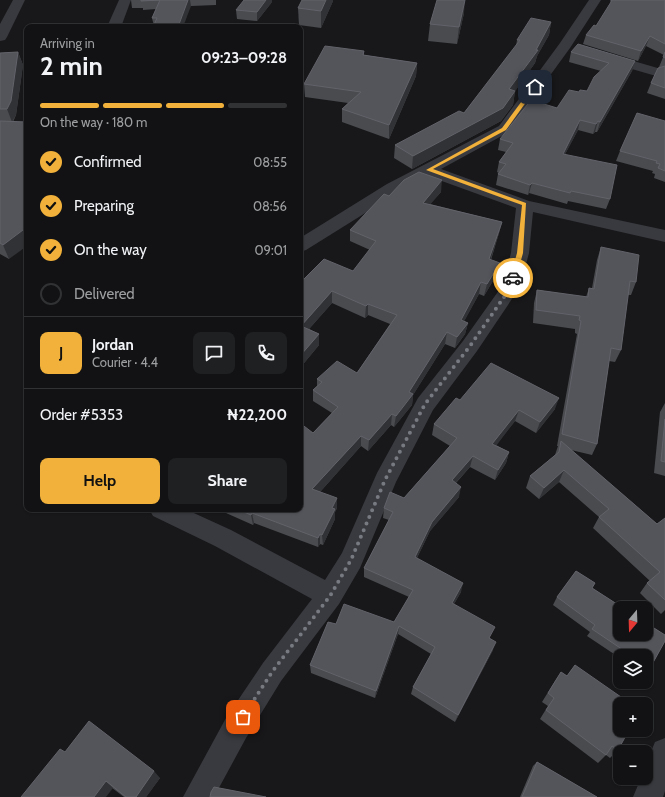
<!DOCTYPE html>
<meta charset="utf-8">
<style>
body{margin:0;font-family:Cabin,sans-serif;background:#1f2022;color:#f1f3f6;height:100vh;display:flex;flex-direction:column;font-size:15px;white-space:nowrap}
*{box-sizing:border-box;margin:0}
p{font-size:13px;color:#9c9ea0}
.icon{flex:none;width:22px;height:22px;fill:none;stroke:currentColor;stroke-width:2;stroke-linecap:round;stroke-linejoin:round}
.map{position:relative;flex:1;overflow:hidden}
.drawer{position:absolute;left:24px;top:24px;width:279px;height:488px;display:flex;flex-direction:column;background:#121214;border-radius:8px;box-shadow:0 1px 3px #0004,0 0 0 1px #313234}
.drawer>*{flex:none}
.needle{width:26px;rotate:199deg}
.fabs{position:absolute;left:613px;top:601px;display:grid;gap:8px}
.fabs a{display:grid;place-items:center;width:40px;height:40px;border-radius:8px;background:#121214;box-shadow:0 1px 3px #0004,0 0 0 1px #313234;font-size:20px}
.pin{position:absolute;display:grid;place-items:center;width:34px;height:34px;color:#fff;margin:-17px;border-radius:8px;box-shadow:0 2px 6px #0006}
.courier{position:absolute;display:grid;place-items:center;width:40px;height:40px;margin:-20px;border:3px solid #f1b13a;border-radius:50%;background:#fff;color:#222;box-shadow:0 1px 5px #0007}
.summary em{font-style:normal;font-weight:800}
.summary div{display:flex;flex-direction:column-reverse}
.summary{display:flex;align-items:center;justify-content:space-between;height:68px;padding:0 16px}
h1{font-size:26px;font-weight:800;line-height:30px}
.bar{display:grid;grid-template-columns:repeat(4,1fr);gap:6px 4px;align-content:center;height:48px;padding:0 16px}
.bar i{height:5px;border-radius:3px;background:#313234}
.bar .current{background:#f1b13a}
.bar p{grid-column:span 4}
.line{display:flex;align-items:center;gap:10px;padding:0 16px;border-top:1px solid #313234}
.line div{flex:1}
.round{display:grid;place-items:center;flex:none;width:42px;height:42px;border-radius:8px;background:#1f2022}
ol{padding:0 16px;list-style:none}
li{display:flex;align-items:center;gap:12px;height:44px}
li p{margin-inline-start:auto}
li .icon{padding:4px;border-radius:50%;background:#f1b13a;color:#111;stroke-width:4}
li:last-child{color:#9c9ea0}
li i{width:22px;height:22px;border:2px solid #313234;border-radius:50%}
.action{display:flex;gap:8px;margin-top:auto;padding:8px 16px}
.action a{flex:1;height:46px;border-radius:8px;background:#f1b13a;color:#111;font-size:16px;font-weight:800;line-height:46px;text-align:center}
.action a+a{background:#1f2022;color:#f1f3f6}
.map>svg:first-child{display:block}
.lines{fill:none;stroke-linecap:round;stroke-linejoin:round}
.minor{fill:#393a3f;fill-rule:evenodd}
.wall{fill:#494b4f}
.shaded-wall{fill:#313235}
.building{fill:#54555b;stroke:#62636a}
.route{fill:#f1b13a}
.done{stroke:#787a82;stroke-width:4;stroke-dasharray:0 7.2}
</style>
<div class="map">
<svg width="665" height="797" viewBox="0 0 665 797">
<rect width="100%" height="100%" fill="#18181a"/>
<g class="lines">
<g class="minor">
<polygon points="13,0 25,0 7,37 5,40 0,41 0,24"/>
<polygon points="119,0 131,0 121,27 107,27"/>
<polygon points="589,0 601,0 570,48 509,132 441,169 529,201 665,230 665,242 533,212 529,253 520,287 477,351 433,410 396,482 360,568 339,604 281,681 246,738 214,797 183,797 226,718 263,663 312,599 215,546 153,516 149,509 185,509 231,530 325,580 342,553 377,473 418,398 463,341 502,286 511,253 516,208 428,176 399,192 306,250 300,252 300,238 387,184 499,126 560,43"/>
<polygon points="606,53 661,69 663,72 661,75 656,76 601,60 599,57 601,54"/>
<polygon points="665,738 665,791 663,797 633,797 641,778 646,778 646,764 655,742"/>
</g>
</g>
<g class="wall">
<polygon points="131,0 216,0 216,5 191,6 154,26 152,18 156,9 143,10 143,8 132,8"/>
<polygon points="665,0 665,99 647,93 651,83 660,67 659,67 664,55 646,46 638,61 583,44 586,35 596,26"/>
<polygon points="333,1 321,28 299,25 298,8"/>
<polygon points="272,2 257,21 237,19 236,10"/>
<polygon points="464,13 457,44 428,41 430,24"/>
<polygon points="551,22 549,35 537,56 535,63 515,91 513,105 501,121 412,169 394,158 395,145 464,113 516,46 517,40"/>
<polygon points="364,51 364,55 417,63 416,76 389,139 342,122 342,109 348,103 305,97 304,84"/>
<polygon points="18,52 23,65 16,115 13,122 9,259 0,254 0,53"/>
<polygon points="571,52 635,61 632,71 597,132 595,132 593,134 578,130 565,154 610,199 606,209 568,201 567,204 529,193 528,195 496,185 498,174 499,173 497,172 499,162 506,152 498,150 500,139 557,108 579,92 587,91 601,71 569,62"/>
<polygon points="665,121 665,182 654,178 655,174 652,173 653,171 616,161 620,151"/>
<polygon points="441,192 430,204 502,222 499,233 491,260 497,274 484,296 479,294 464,321 468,323 465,334 455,348 445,344 413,395 412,405 394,427 391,425 368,451 361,446 320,492 337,508 335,512 335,519 323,545 320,544 318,547 254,523 253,525 217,509 300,509 313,433 332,413 313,401 313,390 317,386 317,379 357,373 390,324 368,315 365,318 332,303 309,329 319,334 319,345 300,368 300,283 353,271 370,250 350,241 350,230 389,196"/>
<polygon points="601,247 636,282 631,295 628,295 621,350 615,362 609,361 597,444 592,455 571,450 657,524 665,518 665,610 661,614 640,593 647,583 650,581 593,528 599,517 559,482 539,499 526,488 530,476 555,455 558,446 557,446 577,334 575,333 575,329 533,323 534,303 537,290 586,297 589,288 592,288 597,260"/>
<polygon points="460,400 555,409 536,433 515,421 496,445 509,452 506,463 495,480 470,467 456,483 459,497 430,531 417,558 461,592 454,604 490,638 493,650 455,722 411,694 413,687 431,654 398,634 375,698 311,673 310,665 336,624 394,622 409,597 364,577 364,568 389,520 383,518 384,508 404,498 450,446 432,435 434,424"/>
<polygon points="665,403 665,476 654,473 660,412"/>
<polygon points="576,571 595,583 592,588 623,608 620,608 620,634 646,634 646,623 665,635 665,641 650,668 646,673 646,656 620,656 620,658 587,636 590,632 553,605 557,597"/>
<polygon points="575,665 618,750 610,758 606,755 598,763 540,719 548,706 542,702 555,681 561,672 567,676"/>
<polygon points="65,752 160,778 146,797 124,797"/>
<polygon points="537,762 597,797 520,797 533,766"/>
</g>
<g class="shaded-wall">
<polygon points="188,0 190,0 191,6 183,27 178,27"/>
<polygon points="266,0 272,0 272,2 257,21 257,12"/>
<polygon points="326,0 333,0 333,1 321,28 321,11"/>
<polygon points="465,0 464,13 457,44 459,27"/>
<polygon points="551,22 549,35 537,56 535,63 507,103 509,89 536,50"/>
<polygon points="650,36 646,46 638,61 641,51"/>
<polygon points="18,52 23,65 16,115 12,122 7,109"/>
<polygon points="635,61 632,71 597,132 600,122"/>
<polygon points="417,63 416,76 389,139 389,125"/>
<polygon points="515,91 513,105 501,121 412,169 413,156"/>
<polygon points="580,120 578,130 560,164 563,154"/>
<polygon points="598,121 595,132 593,134 596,124"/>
<polygon points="27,179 27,197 23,186"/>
<polygon points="442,180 441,192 422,214 423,203"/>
<polygon points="532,183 529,193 528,195 530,185"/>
<polygon points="502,222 499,233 487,271 489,259"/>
<polygon points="27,227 27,246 9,259 3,245"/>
<polygon points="500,263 497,274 484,296 487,284"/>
<polygon points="481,282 479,294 459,331 461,320"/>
<polygon points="332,291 332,303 302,337 301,326"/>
<polygon points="368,304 368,315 365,318 366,306"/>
<polygon points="468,323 465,334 455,348 457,337"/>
<polygon points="447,332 445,344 413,395 412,405 394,427 396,416 409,392"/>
<polygon points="319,334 319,345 300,368 300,356"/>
<polygon points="559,398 555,409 536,433 540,422"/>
<polygon points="519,410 515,421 490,454 492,444"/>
<polygon points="392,414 391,425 368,451 369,440"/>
<polygon points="361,436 361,446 313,500 312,489"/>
<polygon points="509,452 506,463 495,480 498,470"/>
<polygon points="473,456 470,467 449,490 452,480"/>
<polygon points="564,470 559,482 539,499 544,488"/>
<polygon points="461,487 459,497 430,531 413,566 415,557 432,522"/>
<polygon points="337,498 337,508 335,512 335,519 323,545 322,535 332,508"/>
<polygon points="252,513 254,523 253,525 251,515"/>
<polygon points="320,534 320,544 318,547 318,538"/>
<polygon points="463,583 461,592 450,611 452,603"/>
<polygon points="399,626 398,634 375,698 376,691"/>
<polygon points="496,642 493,650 455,722 458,715"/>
<polygon points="154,771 160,778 146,797 136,797"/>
<polygon points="106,781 113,788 106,797 94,797"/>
</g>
<g class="building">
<polygon points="141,0 188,0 178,27 153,27 157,18 152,18 160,0 141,1"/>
<polygon points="244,0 266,0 257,12 236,10"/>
<polygon points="302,0 326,0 321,11 298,8"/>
<polygon points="437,0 465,0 459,27 430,24"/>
<polygon points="611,0 665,0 665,44 650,36 641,51 586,35 594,25 596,26 611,2"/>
<polygon points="531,18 551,22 536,50 538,50 509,89 515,91 503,108 413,156 395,145 459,111 464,113 520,40 517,40"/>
<polygon points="578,44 635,61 600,122 598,121 596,124 580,120 563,154 617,165 610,199 571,191 570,193 532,183 530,185 498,174 506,164 499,162 513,143 500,139 531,100 557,108 569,90 579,92 580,90 587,91 594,77 609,63 571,52"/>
<polygon points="325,46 364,51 363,55 417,63 389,125 342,109 361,92 304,84"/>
<polygon points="18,52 11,101 7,109 0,109 0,53"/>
<polygon points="665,52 665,58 663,57"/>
<polygon points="665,66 665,88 651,83 658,68"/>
<polygon points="637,113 665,121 665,171 658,168 660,164 656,163 657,161 620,151"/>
<polygon points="0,121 27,122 27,179 23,186 27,186 27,227 3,245 0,243"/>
<polygon points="419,172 442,180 423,203 502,222 489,259 500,263 487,284 481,282 461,320 468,323 457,337 447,332 409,392 413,394 396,416 392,414 369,440 361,436 312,489 337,498 332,508 335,509 322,535 320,534 318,538 252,513 251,515 237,509 300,509 300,423 313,433 338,407 313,390 322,382 317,379 337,361 357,373 397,315 368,304 366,306 332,291 301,326 319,334 300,356 300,283 324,259 353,271 376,241 350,230 384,194 389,196 404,180"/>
<polygon points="601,247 639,255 636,282 630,281 621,350 611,348 597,444 562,434 581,321 579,320 580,316 536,310 537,290 588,297 589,288 594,289"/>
<polygon points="491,363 559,398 540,422 519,410 492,444 509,452 498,470 473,456 452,480 461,487 432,522 415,557 463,583 452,603 495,627 489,638 496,642 458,715 413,687 435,647 399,626 376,691 310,665 328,622 336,624 344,604 394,622 413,590 364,568 393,512 384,508 390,492 404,498 457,438 434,424 456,398 460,400"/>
<polygon points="665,419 665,462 661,461"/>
<polygon points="561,441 657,524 665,518 665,600 647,583 660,572 599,517 609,509 564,470 544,488 530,476 559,452"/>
<polygon points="576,571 595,583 592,588 623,608 620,608 620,634 646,634 646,623 665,635 665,641 650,668 646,665 646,656 632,656 592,629 595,625 557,597"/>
<polygon points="575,665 631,704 620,704 620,730 629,730 618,750 612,746 606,755 546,710 554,698 548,693 561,672 567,676"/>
<polygon points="89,721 154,771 136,797 126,797 106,781 94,797 21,797 60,749 65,752"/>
<polygon points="537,762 597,797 522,797"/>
<polygon points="214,787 266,797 210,797 211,792"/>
</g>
<polygon class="route" points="533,86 537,87 506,130 433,169 526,203 523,253 516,278 513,280 510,278 517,253 522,205 426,170 502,128"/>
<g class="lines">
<polyline class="done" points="243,717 272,672 330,596 351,560 385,480 425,404 470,346 511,287 513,278"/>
</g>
</svg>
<div class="fabs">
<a><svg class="needle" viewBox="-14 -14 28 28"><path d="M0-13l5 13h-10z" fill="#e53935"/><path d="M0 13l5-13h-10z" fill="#9c9ea0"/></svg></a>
<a><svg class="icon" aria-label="layers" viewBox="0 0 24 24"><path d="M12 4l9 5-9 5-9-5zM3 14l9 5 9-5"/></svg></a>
<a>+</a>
<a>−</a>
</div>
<div class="pin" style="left:243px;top:717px;background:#ea580c"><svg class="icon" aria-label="bag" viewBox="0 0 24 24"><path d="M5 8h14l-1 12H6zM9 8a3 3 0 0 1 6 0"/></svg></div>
<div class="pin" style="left:535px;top:87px;background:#1f2937"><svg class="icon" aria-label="home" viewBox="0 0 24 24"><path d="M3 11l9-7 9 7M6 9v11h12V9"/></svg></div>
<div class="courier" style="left:513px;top:278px"><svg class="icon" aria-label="car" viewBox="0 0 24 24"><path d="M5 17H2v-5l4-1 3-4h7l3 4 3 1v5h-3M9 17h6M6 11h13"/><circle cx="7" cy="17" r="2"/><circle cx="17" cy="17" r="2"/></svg></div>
<section class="drawer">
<div class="summary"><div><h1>2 min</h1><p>Arriving in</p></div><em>09:23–09:28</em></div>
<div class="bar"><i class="current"></i><i class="current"></i><i class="current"></i><i></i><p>On the way · 180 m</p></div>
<ol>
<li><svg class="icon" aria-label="check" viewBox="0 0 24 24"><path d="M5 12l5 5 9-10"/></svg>Confirmed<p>08:55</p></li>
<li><svg class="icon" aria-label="check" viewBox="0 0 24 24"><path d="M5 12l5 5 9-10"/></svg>Preparing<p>08:56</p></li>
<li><svg class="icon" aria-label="check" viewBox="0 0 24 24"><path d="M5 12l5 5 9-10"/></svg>On the way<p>09:01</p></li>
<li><i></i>Delivered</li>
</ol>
<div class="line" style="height:72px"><b class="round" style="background:#f1b13a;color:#111">J</b><div><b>Jordan</b><p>Courier · 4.4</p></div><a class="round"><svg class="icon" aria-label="chat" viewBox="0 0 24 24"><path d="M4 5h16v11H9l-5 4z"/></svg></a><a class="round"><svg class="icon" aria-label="phone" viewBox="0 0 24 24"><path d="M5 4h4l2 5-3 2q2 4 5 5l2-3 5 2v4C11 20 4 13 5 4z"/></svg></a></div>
<div class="line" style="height:52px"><div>Order #5353</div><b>₦22,200</b></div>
<div class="action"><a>Help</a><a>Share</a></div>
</section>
</div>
